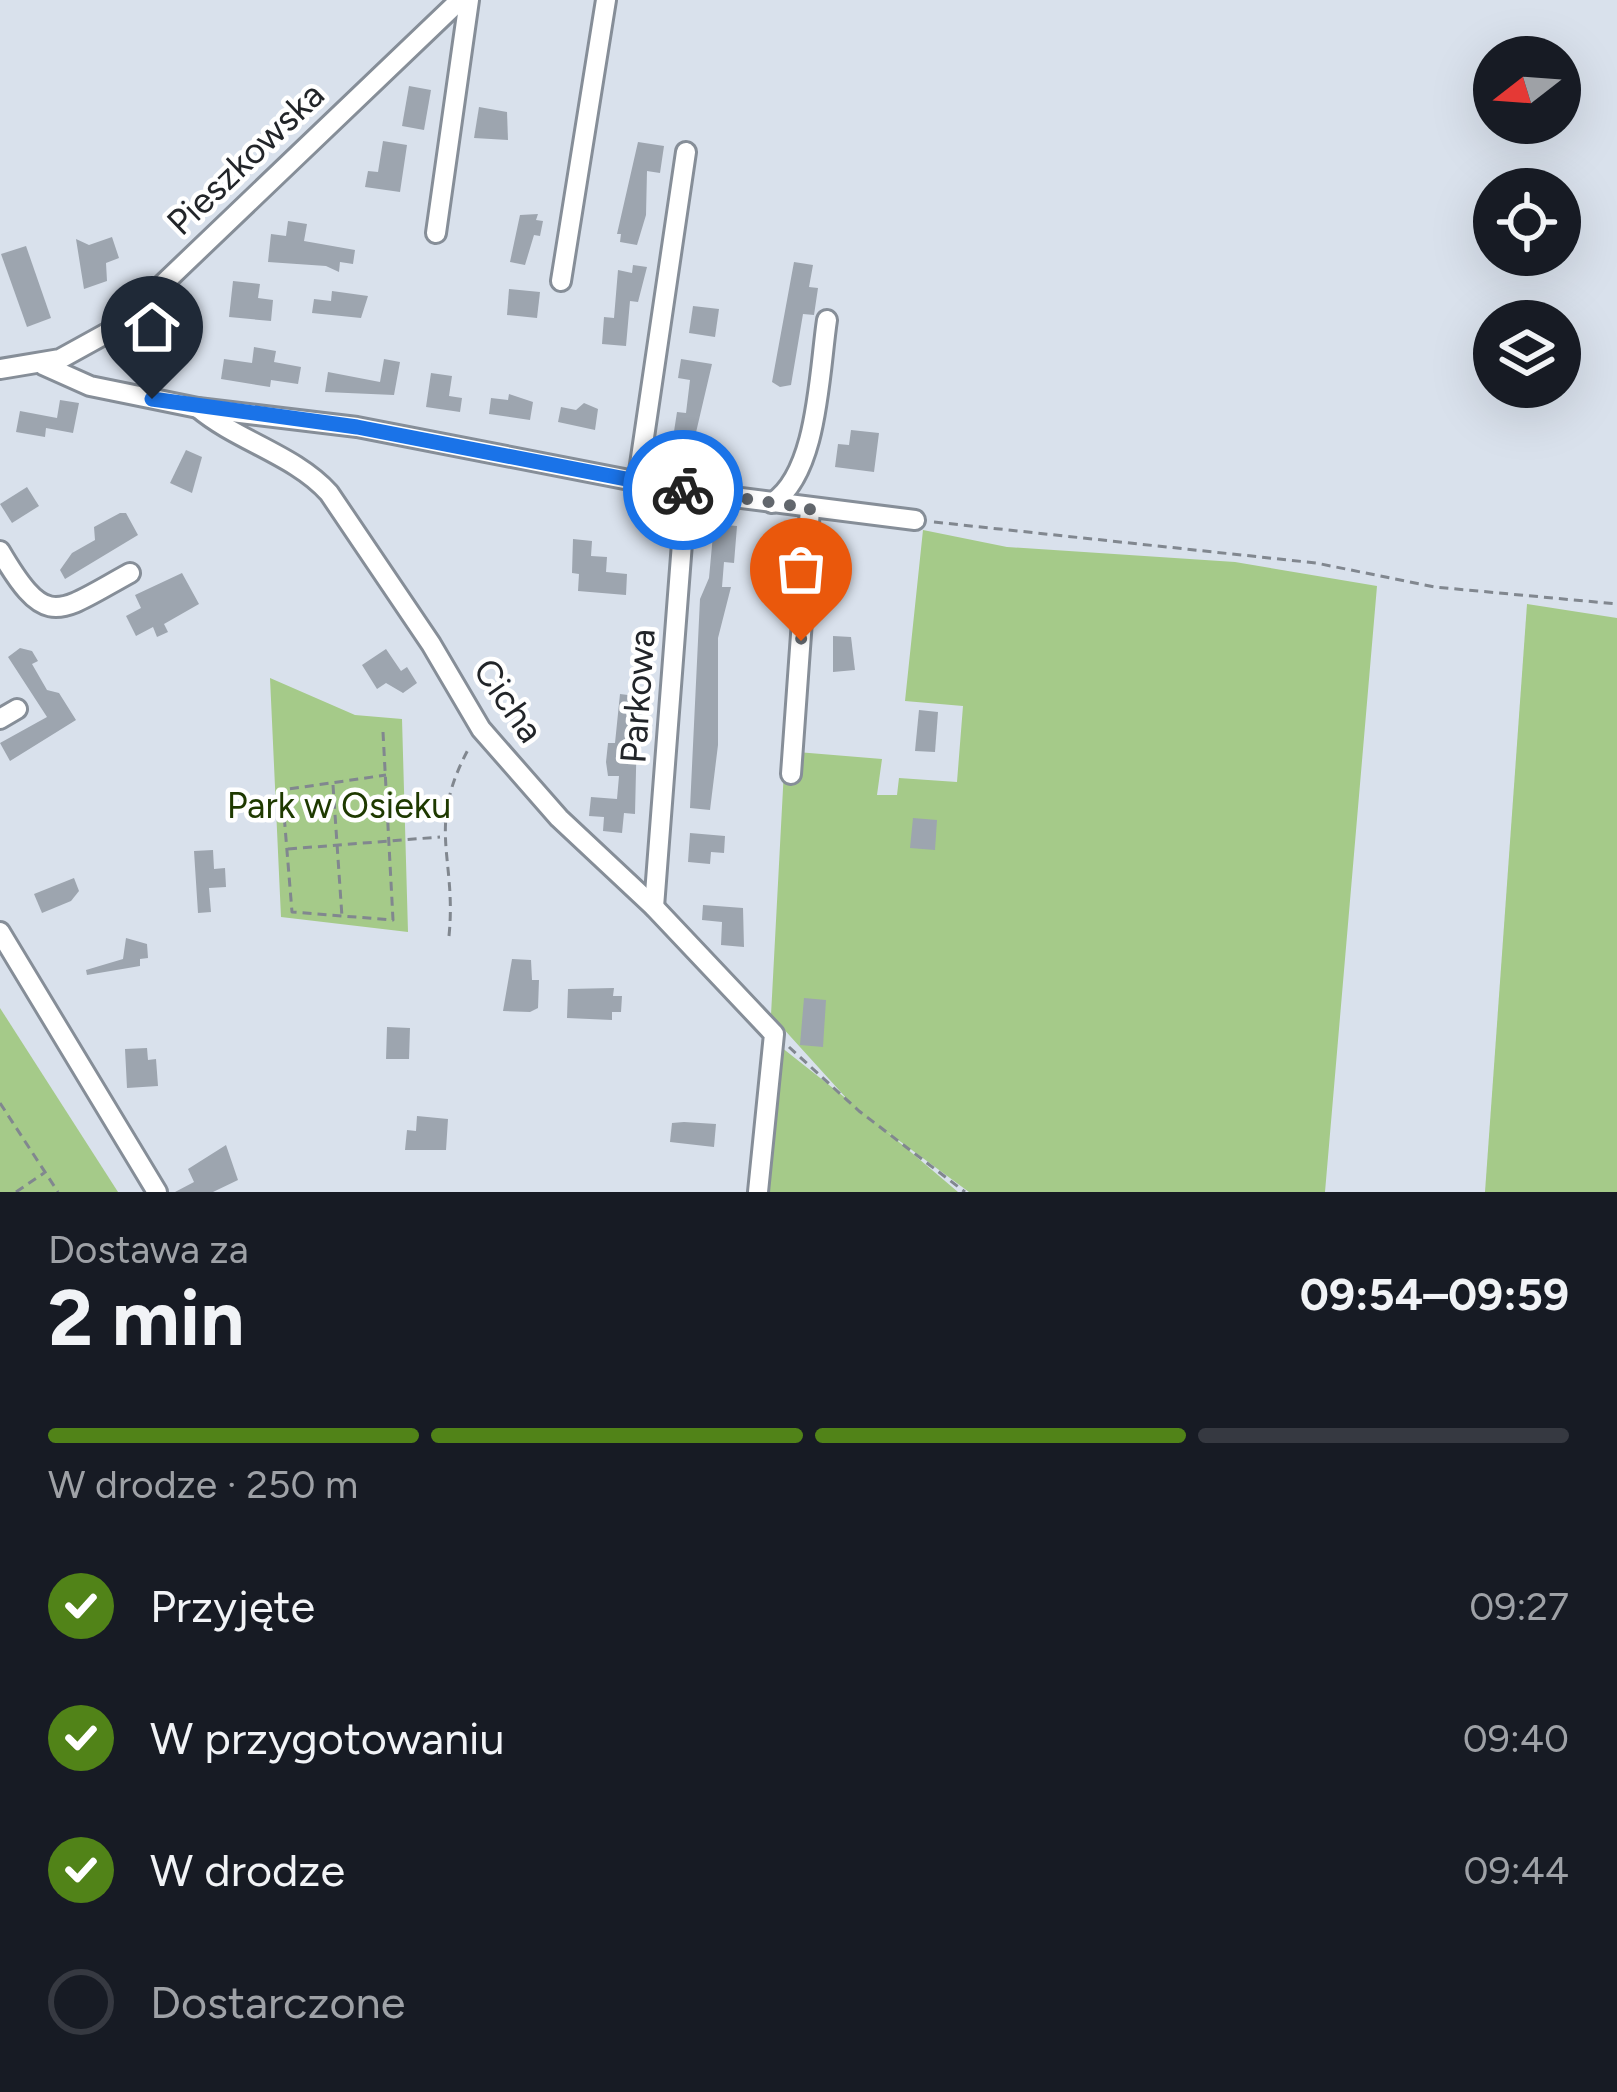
<!DOCTYPE html>
<html lang="pl">
<meta charset="utf-8">
<style>
body{margin:0;font-family:Figtree,sans-serif;background:#242831;color:#f1f3f6;height:100vh;display:flex;flex-direction:column;font-size:45px;white-space:nowrap}
*{box-sizing:border-box;margin:0}
p{font-size:39px;color:#9ea1a6}
.icon{flex:none;width:66px;height:66px;fill:none;stroke:currentColor;stroke-width:2;stroke-linecap:round;stroke-linejoin:round}
.map{position:relative;height:1192px;overflow:hidden}
.panel{display:flex;flex-direction:column;background:#171b24;flex:1}
.panel>*{flex:none}
.needle{width:78px;rotate:253deg}
.buttons{position:absolute;left:1473px;top:36px;display:grid;gap:24px}
.buttons a{display:grid;place-items:center;width:108px;height:108px;border-radius:50%;background:#171b24;box-shadow:0 12px 48px #0002;font-size:60px}
.pin{position:absolute;display:grid;place-items:center;width:102px;height:102px;color:#fff;margin:-123px -51px;border-radius:50% 50% 50% 0;rotate:-45deg;box-shadow:0 0 12px #0007}
.pin .icon{rotate:45deg}
.courier{position:absolute;display:grid;place-items:center;width:120px;height:120px;margin:-60px;border:9px solid #1a73e8;border-radius:50%;background:#fff;color:#222;box-shadow:0 3px 15px #0007}
.head em{font-style:normal;font-weight:700}
.head div{display:flex;flex-direction:column-reverse}
.head{display:flex;align-items:center;justify-content:space-between;height:204px;padding:0 48px}
h1{font-size:78px;font-weight:700;line-height:90px}
.bar{display:grid;grid-template-columns:repeat(4,1fr);gap:18px 12px;align-content:center;height:144px;padding:0 48px}
.bar i{height:15px;border-radius:9px;background:#363941}
.bar .selected{background:#518318}
.bar p{grid-column:span 4}
ol{padding:0 48px;list-style:none}
li{display:flex;align-items:center;gap:36px;height:132px}
li p{margin-inline-start:auto}
li .icon{padding:12px;border-radius:50%;background:#518318;color:#fff;stroke-width:4}
li:last-child{color:#9ea1a6}
li i{width:66px;height:66px;border:6px solid #363941;border-radius:50%}
.map>svg:first-child{display:block}
.green{fill:#a5ca89}
.building{fill:#9da5af}
.lines{fill:none;stroke-linecap:round;stroke-linejoin:round}
.minor-casing{stroke:#868e98;stroke-width:24}
.path{stroke:#81878f;stroke-width:3;stroke-dasharray:9 6;stroke-linecap:butt}
.minor{stroke:#fff;stroke-width:18}
.done{stroke:#62676d;stroke-width:12;stroke-dasharray:0 21.6}
.route{stroke:#1a73e8;stroke-width:15}
.labels{text-anchor:middle;stroke-width:9;stroke-linejoin:round;paint-order:stroke}
.street-label{font-size:36px;fill:#222529;stroke:#fff}
.park-label{font-size:36px;fill:#1e3900;stroke:#fff}
</style>
<div class="map">
<svg width="1617" height="1192" viewBox="0 0 1617 1192">
<rect width="100%" height="100%" fill="#d9e1ec"/>
<g class="green">
<polygon points="923,530 1007,547 1235,562 1377,586 1325,1192 969,1192 886,1131 958,1192 769,1192 781,1047 848,1100 771,1015 785,751 882,759 877,795 897,795 899,778 957,782 963,706 905,701"/>
<polygon points="1527,604 1617,618 1617,1192 1485,1192"/>
<polygon points="270,678 355,715 402,719 408,932 281,917"/>
<polygon points="0,1008 118,1192 0,1192"/>
</g>
<g class="building">
<polygon points="409,86 431,90 424,130 402,126"/>
<polygon points="479,107 507,112 508,140 474,138"/>
<polygon points="383,141 407,145 400,192 365,187 368,171 378,172"/>
<polygon points="638,142 664,146 660,173 647,171 646,215 637,245 620,242 621,234 617,234"/>
<polygon points="538,214 536,220 543,221 540,236 534,235 525,265 510,262 520,215"/>
<polygon points="288,221 307,224 304,241 355,250 353,264 340,262 339,272 326,266 268,262 271,234 286,236"/>
<polygon points="112,237 119,258 106,263 107,281 84,289 76,239 89,245"/>
<polygon points="26,246 51,318 27,327 1,254"/>
<polygon points="794,262 813,265 809,287 818,288 814,315 803,314 791,385 780,387 772,382"/>
<polygon points="633,265 647,267 638,302 630,301 626,346 602,344 604,317 614,318 618,270 632,273"/>
<polygon points="233,281 260,284 258,298 273,300 271,321 229,317"/>
<polygon points="509,289 540,292 537,318 507,315"/>
<polygon points="332,291 368,296 361,318 312,313 314,299 331,301"/>
<polygon points="693,306 719,309 715,337 689,333"/>
<polygon points="254,347 276,351 274,362 301,367 298,384 271,380 270,387 221,379 224,359 252,363"/>
<polygon points="384,359 400,362 394,395 325,392 328,372 380,382"/>
<polygon points="681,359 712,364 694,441 673,438 677,412 686,413 690,380 678,378"/>
<polygon points="431,373 452,376 449,396 462,398 460,412 426,407"/>
<polygon points="509,394 533,402 530,420 489,414 491,398 508,400"/>
<polygon points="60,400 79,403 73,433 46,428 45,437 16,432 20,411 57,418"/>
<polygon points="584,403 598,409 595,430 558,422 561,407 576,410"/>
<polygon points="851,430 879,433 874,472 835,467 838,444 849,445"/>
<polygon points="186,450 202,457 192,493 170,483"/>
<polygon points="27,487 39,506 12,523 0,504"/>
<polygon points="120,513 126,513 138,535 65,579 60,570 72,553 95,540 94,527"/>
<polygon points="714,524 737,526 734,563 724,562 722,587 731,587 718,638 718,745 710,810 690,808 700,599 709,578"/>
<polygon points="573,539 592,541 591,556 607,557 606,572 627,574 626,595 578,591 579,574 572,573"/>
<polygon points="182,573 199,604 164,624 168,632 157,637 153,627 136,636 126,616 141,608 135,595"/>
<polygon points="833,636 851,637 855,670 833,672"/>
<polygon points="20,648 32,651 38,661 32,664 47,690 59,693 76,720 10,761 0,743 47,717 8,657"/>
<polygon points="386,649 401,671 407,667 417,683 403,693 386,683 377,689 362,665"/>
<polygon points="620,694 644,697 641,728 637,728 635,814 624,813 622,833 603,831 604,817 589,816 591,797 617,799 619,776 608,776 606,762 608,743 615,743"/>
<polygon points="919,710 938,712 935,752 915,751"/>
<polygon points="913,818 937,820 935,850 910,848"/>
<polygon points="690,833 725,836 724,853 711,852 710,864 688,862"/>
<polygon points="213,850 214,869 225,868 226,887 209,888 211,912 198,913 194,851"/>
<polygon points="74,878 79,891 71,901 42,913 34,894"/>
<polygon points="703,905 743,908 744,947 721,945 722,922 702,920"/>
<polygon points="126,938 147,944 148,958 140,959 140,966 87,975 86,970 123,959"/>
<polygon points="512,959 531,960 532,980 539,980 538,1008 530,1012 503,1011"/>
<polygon points="614,988 613,996 622,996 621,1012 612,1012 612,1020 567,1018 568,989"/>
<polygon points="804,998 826,1000 823,1047 800,1045"/>
<polygon points="387,1027 410,1028 409,1059 386,1059"/>
<polygon points="147,1048 148,1060 156,1059 158,1086 127,1088 125,1049"/>
<polygon points="417,1116 448,1119 446,1150 405,1150 407,1130 416,1131"/>
<polygon points="684,1122 716,1124 714,1147 670,1142 672,1123"/>
<polygon points="226,1145 238,1180 213,1192 175,1192 194,1182 188,1169"/>
</g>
<g class="lines">
<g class="minor-casing">
<g id="minor">
<polyline points="436,233 469,0"/>
<polyline points="561,281 606,0"/>
<polyline points="43,365 90,386 198,408 357,427 686,491 915,520"/>
<polyline points="0,369 60,359 118,327 460,0"/>
<path d="M198 408C237 441 295 455 329 493L431 644 481 729 559 818 654 907 774 1034 758 1192"/>
<polyline points="638,478 686,152"/>
<path d="M772 503C818 473 819 373 827 320"/>
<path d="M0 551C47 631 57 613 130 573"/>
<polyline points="0,719 17,709"/>
<polyline points="791,774 810,509"/>
<polyline points="654,907 686,491"/>
<polyline points="0,932 157,1192"/>
</g>
</g>
<g class="path">
<polyline points="934,522 1316,563 1435,587 1617,604"/>
<polyline points="383,732 393,920 292,912 282,790 386,775"/>
<polyline points="333,785 342,917"/>
<polyline points="288,849 440,837"/>
<path d="M449 936C457 855 425 828 470 746"/>
<polyline points="789,1047 859,1111 965,1192"/>
<polyline points="0,1103 58,1192"/>
<polyline points="16,1192 44,1173"/>
</g>
<use href="#minor" class="minor"/>
</g>
<g class="lines">
<polyline class="done" points="683,490 810,508 801,641"/>
<polyline class="route" points="152,399 357,427 683,490"/>
</g>
<g class="labels">
<g class="street-label">
<text transform="translate(245 158) rotate(-44)" y="13">Pieszkowska</text>
<text transform="translate(637 696) rotate(-86)" y="13">Parkowa</text>
<text transform="translate(509 700) rotate(55)" y="13">Cicha</text>
</g>
<g class="park-label">
<text x="339" y="818">Park w Osieku</text>
</g>
</g>
</svg>
<div class="buttons">
<a><svg class="needle" viewBox="-14 -14 28 28"><path d="M0-13l5 13h-10z" fill="#e53935"/><path d="M0 13l5-13h-10z" fill="#9ea1a6"/></svg></a>
<a><svg class="icon" aria-label="locate" viewBox="0 0 24 24"><circle cx="12" cy="12" r="6"/><path d="M12 2v4M12 18v4M2 12h4M18 12h4"/></svg></a>
<a><svg class="icon" aria-label="layers" viewBox="0 0 24 24"><path d="M12 4l9 5-9 5-9-5zM3 14l9 5 9-5"/></svg></a>
</div>
<div class="pin" style="left:801px;top:641px;background:#ea580c"><svg class="icon" aria-label="bag" viewBox="0 0 24 24"><path d="M5 8h14l-1 12H6zM9 8a3 3 0 0 1 6 0"/></svg></div>
<div class="pin" style="left:152px;top:399px;background:#1f2937"><svg class="icon" aria-label="home" viewBox="0 0 24 24"><path d="M3 11l9-7 9 7M6 9v11h12V9"/></svg></div>
<div class="courier" style="left:683px;top:490px"><svg class="icon" aria-label="bike" viewBox="0 0 24 24"><circle cx="6" cy="16" r="4"/><circle cx="18" cy="16" r="4"/><path d="M6 16l4-8h5l3 8M10 8l3 8H6M13 5h3"/></svg></div>
</div>
<section class="panel">
<div class="head"><div><h1>2 min</h1><p>Dostawa za</p></div><em>09:54–09:59</em></div>
<div class="bar"><i class="selected"></i><i class="selected"></i><i class="selected"></i><i></i><p>W drodze · 250 m</p></div>
<ol>
<li><svg class="icon" aria-label="check" viewBox="0 0 24 24"><path d="M5 12l5 5 9-10"/></svg>Przyjęte<p>09:27</p></li>
<li><svg class="icon" aria-label="check" viewBox="0 0 24 24"><path d="M5 12l5 5 9-10"/></svg>W przygotowaniu<p>09:40</p></li>
<li><svg class="icon" aria-label="check" viewBox="0 0 24 24"><path d="M5 12l5 5 9-10"/></svg>W drodze<p>09:44</p></li>
<li><i></i>Dostarczone</li>
</ol>
</section>
